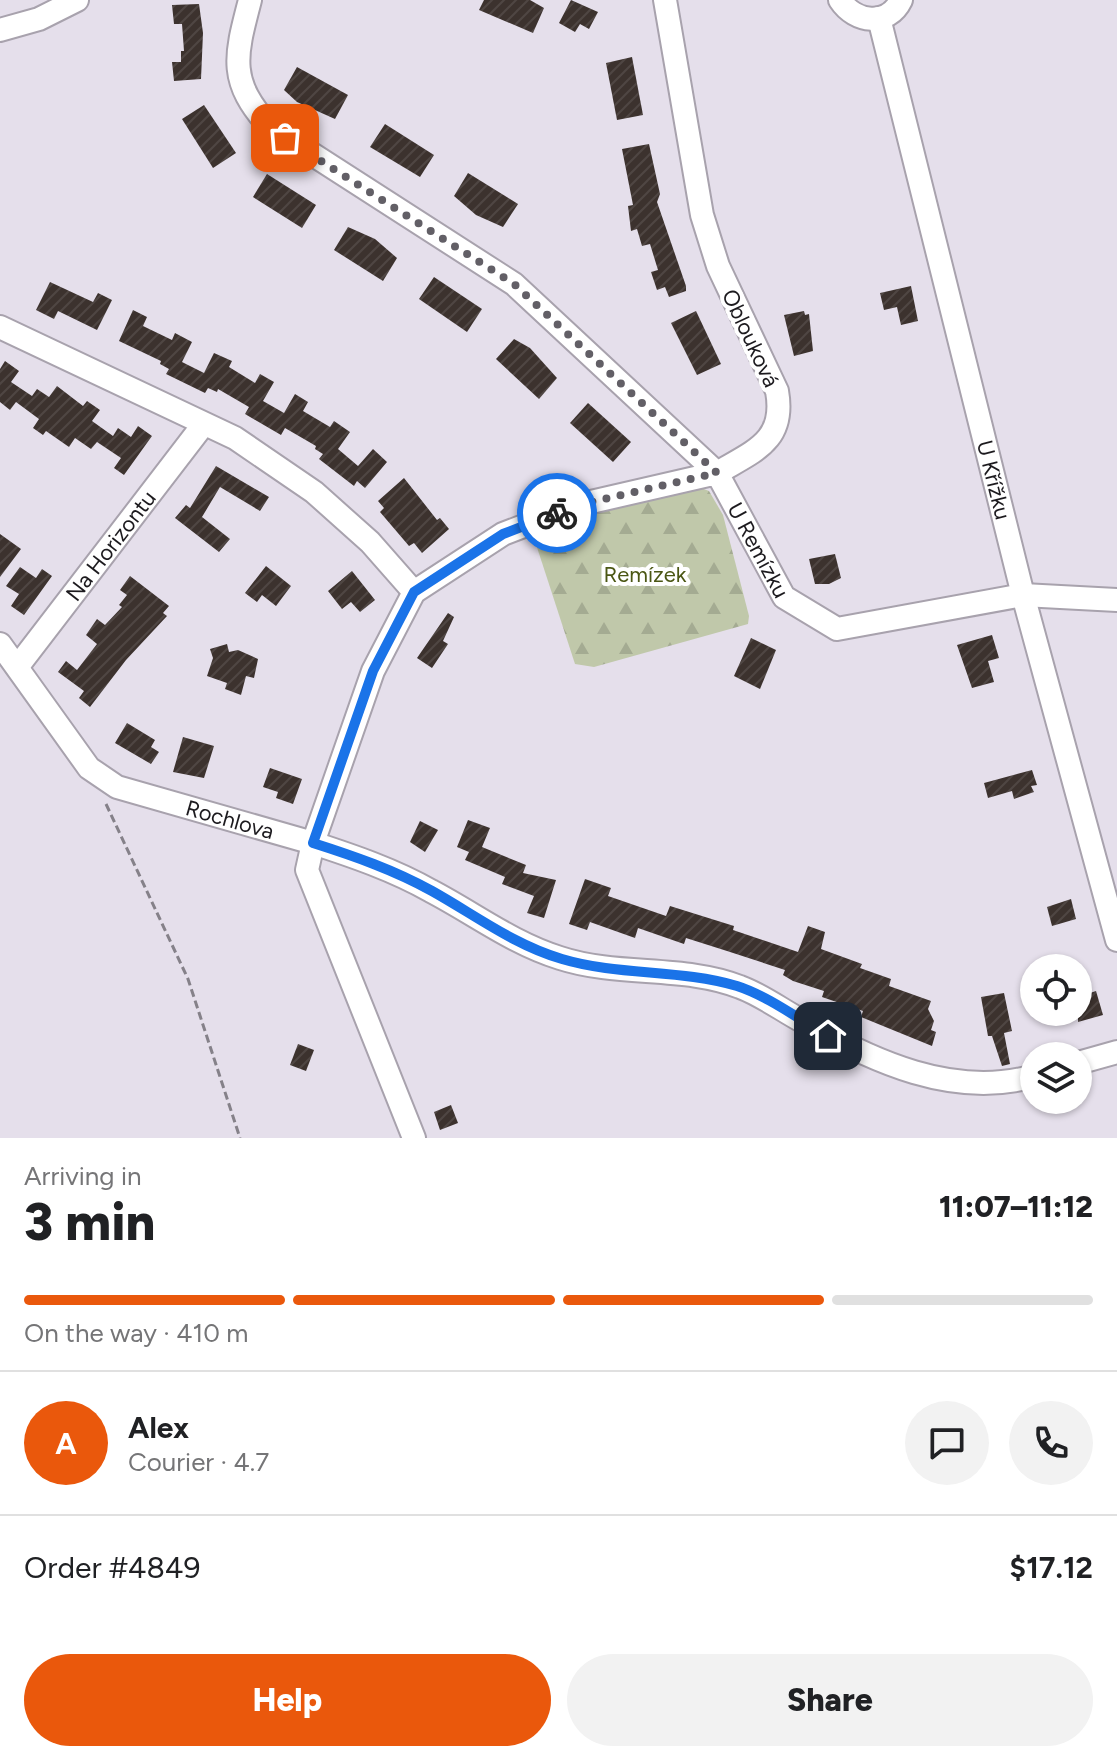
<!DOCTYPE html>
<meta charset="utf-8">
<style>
body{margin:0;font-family:Figtree,sans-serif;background:#f2f2f2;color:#202124;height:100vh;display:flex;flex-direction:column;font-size:30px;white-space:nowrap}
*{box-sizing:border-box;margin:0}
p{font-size:26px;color:#757577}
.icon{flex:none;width:44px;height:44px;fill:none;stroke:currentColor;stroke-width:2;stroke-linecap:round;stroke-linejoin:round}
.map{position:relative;height:1138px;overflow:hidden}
.sheet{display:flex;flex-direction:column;background:#fff;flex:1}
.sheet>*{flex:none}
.controls{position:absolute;left:1020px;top:954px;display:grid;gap:16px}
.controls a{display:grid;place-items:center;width:72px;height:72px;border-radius:50%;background:#fff;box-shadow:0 2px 6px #0004;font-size:40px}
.pin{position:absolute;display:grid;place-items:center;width:68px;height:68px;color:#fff;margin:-34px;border-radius:16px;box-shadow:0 4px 12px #0006}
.courier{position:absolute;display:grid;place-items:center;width:80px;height:80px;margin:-40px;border:6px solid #1a73e8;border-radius:50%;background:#fff;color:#222;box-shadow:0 2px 10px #0007}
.headline em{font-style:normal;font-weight:800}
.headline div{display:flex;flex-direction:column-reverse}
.headline{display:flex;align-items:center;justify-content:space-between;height:136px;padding:0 24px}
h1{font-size:52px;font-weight:800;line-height:60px}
.bar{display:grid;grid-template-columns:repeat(4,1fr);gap:12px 8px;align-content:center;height:96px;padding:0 24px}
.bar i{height:10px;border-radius:6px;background:#e0e0e0}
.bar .on{background:#ea580c}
.bar p{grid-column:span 4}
.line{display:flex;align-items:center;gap:20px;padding:0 24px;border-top:2px solid #e0e0e0}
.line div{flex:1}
.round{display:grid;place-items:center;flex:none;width:84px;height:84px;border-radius:42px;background:#f2f2f2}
.primary-button{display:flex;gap:16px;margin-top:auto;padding:16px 24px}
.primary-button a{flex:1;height:92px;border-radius:48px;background:#ea580c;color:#fff;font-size:32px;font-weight:800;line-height:92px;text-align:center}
.primary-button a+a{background:#f2f2f2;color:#202124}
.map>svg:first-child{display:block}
.forest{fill:url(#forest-firs)}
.building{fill:url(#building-hatch)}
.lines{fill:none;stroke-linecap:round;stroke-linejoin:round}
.minor-casing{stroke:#a8a2ad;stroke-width:26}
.path{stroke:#858189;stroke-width:3;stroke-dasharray:8 4;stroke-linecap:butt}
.minor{stroke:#fff;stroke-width:22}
.done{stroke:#625f66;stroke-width:8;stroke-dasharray:0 14.4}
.route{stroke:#1a73e8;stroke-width:10}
.labels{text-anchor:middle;stroke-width:8;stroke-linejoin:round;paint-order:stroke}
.street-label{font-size:22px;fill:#1c1a1e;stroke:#fff}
.park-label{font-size:22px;fill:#4b5714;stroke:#fff}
</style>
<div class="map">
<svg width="1117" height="1138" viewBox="0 0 1117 1138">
<defs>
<pattern id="forest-firs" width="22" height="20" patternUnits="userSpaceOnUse" patternTransform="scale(2)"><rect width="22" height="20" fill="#c0c8aa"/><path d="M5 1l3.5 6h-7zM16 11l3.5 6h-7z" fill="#a4ab92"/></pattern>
<pattern id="building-hatch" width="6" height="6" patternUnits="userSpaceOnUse" patternTransform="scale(2)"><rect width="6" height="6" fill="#3c322e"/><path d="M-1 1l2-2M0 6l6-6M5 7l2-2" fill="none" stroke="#4f4643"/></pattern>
</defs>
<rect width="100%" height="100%" fill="#e5dfeb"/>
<polygon class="forest" points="688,483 709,491 723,515 749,616 748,624 594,667 575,664 532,532 534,522"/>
<g class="building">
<polygon points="484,0 530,0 544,8 533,33 479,10"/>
<polygon points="571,0 598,12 589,29 580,24 575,32 559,23"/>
<polygon points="199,4 203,33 201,79 174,81 172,62 181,62 181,51 184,51 182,24 174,24 172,5"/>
<polygon points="632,57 643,115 617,120 606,63"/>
<polygon points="297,67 348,95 335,119 297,102 284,90"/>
<polygon points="204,105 236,153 213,168 182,119"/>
<polygon points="385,124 434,155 420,177 370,147"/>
<polygon points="649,144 660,194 657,202 686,286 686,291 669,297 665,287 657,290 651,272 658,270 650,244 642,246 637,229 631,231 628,206 633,205 622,149"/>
<polygon points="468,173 518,204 503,227 476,215 454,196"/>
<polygon points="267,174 316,205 302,228 253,197"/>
<polygon points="348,227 375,239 397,258 383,281 334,250"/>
<polygon points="434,277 482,309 467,332 419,299"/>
<polygon points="50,282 93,302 98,293 112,300 97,330 58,311 54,319 36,310"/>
<polygon points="911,286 918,321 901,325 897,307 884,310 880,293"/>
<polygon points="133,310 147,317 143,326 172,340 175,333 192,342 182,362 204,373 214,353 232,361 229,367 255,383 260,374 274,382 263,401 284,413 295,394 308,402 303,411 330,427 334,421 350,432 338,449 358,466 373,449 387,462 365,488 357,481 354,486 319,459 323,454 315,449 316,446 285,428 281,435 245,414 249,407 218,389 217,392 208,388 205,393 166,374 169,369 160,364 161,361 119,341"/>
<polygon points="696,311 721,364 697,375 671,323"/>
<polygon points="804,311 805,315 809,314 813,351 794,356 784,315"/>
<polygon points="514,339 530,348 557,378 539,399 496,359"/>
<polygon points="5,361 19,371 11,382 32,396 37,389 49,397 57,386 83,406 87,401 100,410 92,421 113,436 118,428 131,437 138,426 152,436 124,475 114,468 121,458 97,442 91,449 75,438 69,447 46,431 43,435 33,428 39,419 16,402 10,410 0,402 0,369"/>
<polygon points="588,403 631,442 613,462 570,423"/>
<polygon points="216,466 269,497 260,511 220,487 202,517 230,539 219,552 175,518 186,505 190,508"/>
<polygon points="404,478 437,520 440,518 449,529 422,553 414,543 409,546 380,512 384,508 378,501"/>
<polygon points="0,534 21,549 0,577"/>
<polygon points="835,554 841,578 829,584 815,584 809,559"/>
<polygon points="266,566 291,586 276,606 262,595 257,602 245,593"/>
<polygon points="20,567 36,578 42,569 52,576 24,615 11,606 19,594 6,586"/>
<polygon points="352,571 375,600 360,612 351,602 342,609 328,591"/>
<polygon points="130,576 169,606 163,613 167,616 126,660 90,707 79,698 84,691 58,672 66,661 77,670 97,644 86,635 97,619 105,625 122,607 119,605 127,595 120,590"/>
<polygon points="448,613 454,617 443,641 448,644 432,668 417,658"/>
<polygon points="992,635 999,658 988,661 994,682 972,688 957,645"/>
<polygon points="751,638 776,650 760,689 734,676"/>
<polygon points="227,644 229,652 238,650 258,659 254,678 246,676 241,695 225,689 227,683 207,676 213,658 210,649"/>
<polygon points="127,723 155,740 151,747 159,752 151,764 115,743"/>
<polygon points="183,737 214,746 204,778 173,772"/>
<polygon points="270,768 302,779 293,804 276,798 278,792 263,787"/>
<polygon points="1032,770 1037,785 1031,786 1034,792 1014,799 1012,791 988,798 984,783"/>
<polygon points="468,820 490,828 482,847 526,865 523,873 556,880 544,918 527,913 534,896 502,884 505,877 465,860 469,852 457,847"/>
<polygon points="420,821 438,830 425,852 410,842"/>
<polygon points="585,879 611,888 608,896 666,916 670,906 734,926 733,930 798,952 808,926 825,932 821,949 862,964 860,968 891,979 889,986 931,1001 928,1009 934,1021 931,1030 936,1032 932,1046 861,1017 863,1011 822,997 824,991 793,981 783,975 785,970 727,951 686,938 684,944 638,928 635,938 590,922 587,930 569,924"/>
<polygon points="1071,899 1076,919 1052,926 1047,907"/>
<polygon points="1096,991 1103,1015 1078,1022 1078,997"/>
<polygon points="1004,993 1012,1031 1004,1033 1010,1064 1002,1066 992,1036 988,1036 981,997"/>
<polygon points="298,1044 314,1050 306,1071 290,1065"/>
<polygon points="451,1105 458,1123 440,1130 434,1112"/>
</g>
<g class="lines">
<g class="minor-casing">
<g id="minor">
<path d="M250 0C235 57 228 81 270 127L514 284 717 473C754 451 786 441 777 391L718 266 702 215 665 0"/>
<path d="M840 0C855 23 888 27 901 0"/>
<path id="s1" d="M879 18 1023 595 1117 940"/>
<polyline points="0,30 39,19 77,0"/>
<polyline points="0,327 235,438 314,492 370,542 414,592"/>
<path id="s2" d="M0 644 89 768 117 787 313 843 307 870 414 1138"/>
<path id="s3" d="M18 666 203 425"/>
<polyline points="1078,1063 1117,1052"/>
<path id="s4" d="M1034 1076C954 1099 872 1061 804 1022 783 1011 762 995 740 987 685 965 618 977 560 958 512 943 475 914 431 891 394 870 353 856 313 843L373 671 414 592 503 534 578 505 717 473 784 597 837 629 1023 595 1117 600"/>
</g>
</g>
<polyline class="path" points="106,804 188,979 240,1138"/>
<use href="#minor" class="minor"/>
</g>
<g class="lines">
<polyline class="done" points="285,138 514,284 717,473 578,505 557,513"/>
<path class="route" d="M557 513 503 534 414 592 373 671 313 843C354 856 394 870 432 891 475 915 514 945 562 959 619 976 680 969 737 986 768 996 800 1020 828 1036"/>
</g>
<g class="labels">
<g class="street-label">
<text transform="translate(751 338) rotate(65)" y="8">Oblouková</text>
<text dy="8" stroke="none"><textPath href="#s1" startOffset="476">U Křížku</textPath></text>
<text dy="8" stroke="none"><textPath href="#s3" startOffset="152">Na Horizontu</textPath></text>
<text dy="8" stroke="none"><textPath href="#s4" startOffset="1460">U Remízku</textPath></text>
<text dy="8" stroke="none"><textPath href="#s2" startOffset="304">Rochlova</textPath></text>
</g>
<g class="park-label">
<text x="645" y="582">Remízek</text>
</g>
</g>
</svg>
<div class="controls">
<a><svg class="icon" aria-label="locate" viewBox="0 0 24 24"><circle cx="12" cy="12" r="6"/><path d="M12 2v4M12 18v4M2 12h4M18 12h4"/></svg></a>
<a><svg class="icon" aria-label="layers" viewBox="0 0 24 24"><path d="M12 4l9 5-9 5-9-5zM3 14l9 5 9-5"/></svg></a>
</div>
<div class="pin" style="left:285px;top:138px;background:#ea580c"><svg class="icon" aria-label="bag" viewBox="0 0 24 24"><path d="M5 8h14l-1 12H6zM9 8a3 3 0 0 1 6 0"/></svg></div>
<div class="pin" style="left:828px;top:1036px;background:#1f2937"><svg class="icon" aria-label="home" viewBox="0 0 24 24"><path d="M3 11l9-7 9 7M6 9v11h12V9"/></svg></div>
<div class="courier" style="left:557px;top:513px"><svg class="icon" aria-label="bike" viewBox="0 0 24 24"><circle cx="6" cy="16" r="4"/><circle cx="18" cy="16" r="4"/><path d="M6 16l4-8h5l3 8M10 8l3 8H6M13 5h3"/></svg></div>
</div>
<section class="sheet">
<div class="headline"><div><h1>3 min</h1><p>Arriving in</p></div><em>11:07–11:12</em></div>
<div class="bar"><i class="on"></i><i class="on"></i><i class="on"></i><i></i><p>On the way · 410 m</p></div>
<div class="line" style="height:144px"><b class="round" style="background:#ea580c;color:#fff">A</b><div><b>Alex</b><p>Courier · 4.7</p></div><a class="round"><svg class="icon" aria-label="chat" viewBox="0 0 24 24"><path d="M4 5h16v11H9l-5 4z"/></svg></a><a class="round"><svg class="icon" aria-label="phone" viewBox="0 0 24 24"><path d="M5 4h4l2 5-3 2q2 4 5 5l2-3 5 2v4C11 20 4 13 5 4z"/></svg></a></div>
<div class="line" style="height:104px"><div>Order #4849</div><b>$17.12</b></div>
<div class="primary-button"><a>Help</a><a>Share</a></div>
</section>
